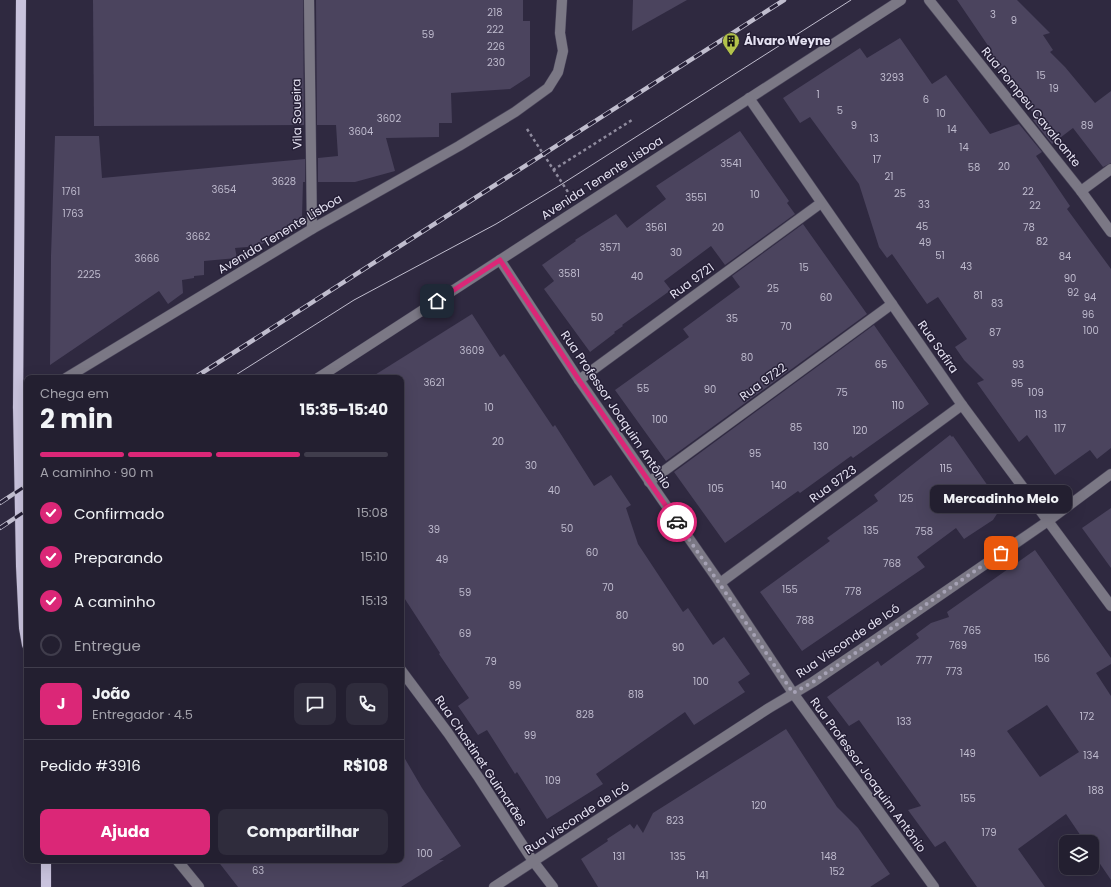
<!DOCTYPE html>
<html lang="pt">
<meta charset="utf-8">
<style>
body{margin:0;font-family:Poppins,sans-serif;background:#2f2c3c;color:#f1f3f6;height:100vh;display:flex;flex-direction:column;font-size:15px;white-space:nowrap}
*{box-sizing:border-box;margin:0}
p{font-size:13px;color:#a3a2ab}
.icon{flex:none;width:22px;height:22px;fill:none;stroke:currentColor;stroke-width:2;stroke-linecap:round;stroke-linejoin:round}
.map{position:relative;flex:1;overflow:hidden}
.details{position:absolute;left:24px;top:375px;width:380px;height:488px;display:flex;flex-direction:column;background:#231f30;border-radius:8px;box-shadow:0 4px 16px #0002,0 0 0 1px #403d4c}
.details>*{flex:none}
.controls{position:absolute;left:1059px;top:835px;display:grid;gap:8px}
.controls a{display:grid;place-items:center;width:40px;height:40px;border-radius:8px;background:#231f30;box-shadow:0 4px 16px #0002,0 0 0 1px #403d4c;font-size:20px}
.pin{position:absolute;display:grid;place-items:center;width:34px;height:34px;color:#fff;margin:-17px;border-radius:8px;box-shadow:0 2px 6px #0006}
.courier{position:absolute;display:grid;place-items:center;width:40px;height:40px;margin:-20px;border:3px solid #db2777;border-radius:50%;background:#fff;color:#222;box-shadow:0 1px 5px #0007}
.bubble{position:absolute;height:28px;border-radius:8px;background:#231f30;box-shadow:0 4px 16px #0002,0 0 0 1px #403d4c;font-size:13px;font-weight:700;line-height:28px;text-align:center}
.overview em{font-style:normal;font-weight:700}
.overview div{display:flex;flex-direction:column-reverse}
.overview{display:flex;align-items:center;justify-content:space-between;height:68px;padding:0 16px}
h1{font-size:26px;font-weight:700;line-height:30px}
.bar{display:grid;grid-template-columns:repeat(4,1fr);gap:6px 4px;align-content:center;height:48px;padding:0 16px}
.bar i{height:5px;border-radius:3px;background:#403d4c}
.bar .current{background:#db2777}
.bar p{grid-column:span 4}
.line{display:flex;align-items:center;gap:10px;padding:0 16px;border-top:1px solid #403d4c}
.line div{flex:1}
.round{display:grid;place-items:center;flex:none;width:42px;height:42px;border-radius:8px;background:#2f2c3c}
ol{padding:0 16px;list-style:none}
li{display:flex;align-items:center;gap:12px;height:44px}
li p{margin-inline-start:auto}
li .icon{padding:4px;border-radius:50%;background:#db2777;color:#fff;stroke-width:4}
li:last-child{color:#a3a2ab}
li i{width:22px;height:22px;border:2px solid #403d4c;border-radius:50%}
.primary-button{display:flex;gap:8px;margin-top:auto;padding:8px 16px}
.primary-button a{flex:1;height:46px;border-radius:8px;background:#db2777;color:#fff;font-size:16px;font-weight:700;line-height:46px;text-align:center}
.primary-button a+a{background:#2f2c3c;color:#f1f3f6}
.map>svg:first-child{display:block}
.building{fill:#4b445e;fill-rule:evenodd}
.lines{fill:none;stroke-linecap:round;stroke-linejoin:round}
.minor-casing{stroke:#4c475c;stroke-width:11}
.major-casing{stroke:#4c475c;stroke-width:11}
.path{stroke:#8f8b9e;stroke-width:2.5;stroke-dasharray:3 3;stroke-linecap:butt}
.minor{stroke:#7b7885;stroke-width:10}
.major{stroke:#c9c3dd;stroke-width:10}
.tram{stroke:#c0bdce;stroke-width:1}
.rail-casing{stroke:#c0bdce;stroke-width:4.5}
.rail{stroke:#251f36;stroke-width:3;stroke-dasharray:9;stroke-linecap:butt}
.done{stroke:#a5a1b4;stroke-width:4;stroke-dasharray:0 7.2}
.route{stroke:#db2777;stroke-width:5}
.labels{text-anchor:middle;stroke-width:3;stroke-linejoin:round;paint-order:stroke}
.number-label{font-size:10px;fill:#bebacd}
.poi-label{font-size:12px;font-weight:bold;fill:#e5e2f2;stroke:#251f36;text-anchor:start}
.street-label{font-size:12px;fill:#e5e2f2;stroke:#251f36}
</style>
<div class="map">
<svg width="1111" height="887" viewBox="0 0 1111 887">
<rect width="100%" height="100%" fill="#2f2940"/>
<g class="building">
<polygon points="93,0 303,0 304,125 94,126"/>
<polygon points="316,0 523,0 523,21 530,21 530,76 510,89 451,93 452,123 439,123 439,137 386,138 395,171 355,182 318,182 318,158 338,156 336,125 317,125"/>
<polygon points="633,0 687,0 632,31"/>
<polygon points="957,0 1017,0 1050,33 1043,35 1053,50 1050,52 1065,67 1095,103 1111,91 1111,163 1103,167 1073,128 1052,144 1033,120 1038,118 1012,89 999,71 989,52 991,50"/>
<polygon points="900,38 932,84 946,75 990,134 1019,124 1042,152 1036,156 1070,206 1067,209 1111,269 1111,448 1097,459 1090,450 1055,475 1027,435 1019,442 977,383 984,380 964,360 955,347 967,339 938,297 927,304 892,254 887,258 879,247 859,184 810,117 800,123 783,98 860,48 867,58"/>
<polygon points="740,131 789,201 787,203 795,214 725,265 711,246 664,281 671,290 622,325 623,326 614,332 615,333 590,352 544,289 554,281 542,265 576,241 575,240 616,214 627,228 666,199 656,186"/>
<polygon points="55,136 99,136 102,178 305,159 305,182 303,182 302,217 294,223 294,224 259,246 235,248 237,258 204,261 204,275 194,276 194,278 182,280 183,293 168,304 159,291 50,365 51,256"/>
<polygon points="803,224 867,314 666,461 615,390 689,337 683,329 740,287 732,276"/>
<polygon points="472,314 500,357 504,354 553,427 555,425 594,486 611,475 631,505 626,508 638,544 683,612 688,608 713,645 724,637 750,674 738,682 745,692 694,725 685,712 596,774 603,784 547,819 517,772 515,774 487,730 478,735 458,706 469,698 439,654 440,653 401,593 401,378 370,378"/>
<polygon points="874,325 929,404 853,458 851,456 800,493 798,491 725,543 674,472"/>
<polygon points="950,435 952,437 953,436 1002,506 993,520 964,539 956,528 917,557 925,567 802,651 760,592 830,541 827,538 878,501 874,495"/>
<polygon points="1111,508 1111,568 1082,528"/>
<path d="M1035 550 1111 658V664L1096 673 1111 696V880L1092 852V842H1085L1066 814 1018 849 1045 887H977L945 841 935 847 908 810 921 806 859 720 849 726 827 697 878 661 881 666 919 638 916 634 931 623 949 617 947 612ZM1047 705 1079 752 1040 777 1007 731Z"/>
<polygon points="786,729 837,807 858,828 890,874 870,887 598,887 581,859 608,841 607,839 630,824 634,829 637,824 643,833 653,813"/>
<polygon points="401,752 422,788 461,846 439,860 444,860 401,887 238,887 217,860 401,860"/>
</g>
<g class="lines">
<g class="minor-casing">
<g id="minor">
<polyline points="309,0 312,229"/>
<polyline points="929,0 1081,191 1111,232"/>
<polyline points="749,98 962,405 1111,606"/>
<polyline points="1081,191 1111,169"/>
<polyline points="500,260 579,380 720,583 793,693 934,887"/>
<polyline points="66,378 312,229 459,146 515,112 548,88 558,72 563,51 560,33 562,0"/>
<polyline points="318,378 901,0"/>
<polyline points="579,380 821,203"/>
<polyline points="18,407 27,402"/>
<polyline points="649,482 892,304"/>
<polyline points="720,583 962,405"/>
<polyline points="401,670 448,733 479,778 533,861 553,887"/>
<polyline points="177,860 199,887"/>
<polyline points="494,887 769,708 813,682 872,642 1048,521 1111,474"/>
</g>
</g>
<g class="major-casing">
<g id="major">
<polyline points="21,0 18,407 21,566 24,628 27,645"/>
<polyline points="46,887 46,860"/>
</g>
</g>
<g class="path">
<polyline points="527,129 568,192"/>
<polyline points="553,170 632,120"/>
</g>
<use href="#minor" class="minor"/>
<use href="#major" class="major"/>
<polyline class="tram" points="231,378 354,300 496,224 562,184 851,0"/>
<g class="rail-casing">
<g id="rail">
<polyline points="194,378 784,0"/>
<polyline points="0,503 27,485"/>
<polyline points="0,528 27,510"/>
</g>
</g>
<use href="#rail" class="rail"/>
</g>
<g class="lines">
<polyline class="done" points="677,522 730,599 793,693 813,682 1001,553"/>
<polyline class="route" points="437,301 500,260 579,380 677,522"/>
</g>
<defs>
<g id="building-pin" transform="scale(0.9)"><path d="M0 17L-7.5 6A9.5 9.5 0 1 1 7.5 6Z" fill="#b3c24b" stroke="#251f36"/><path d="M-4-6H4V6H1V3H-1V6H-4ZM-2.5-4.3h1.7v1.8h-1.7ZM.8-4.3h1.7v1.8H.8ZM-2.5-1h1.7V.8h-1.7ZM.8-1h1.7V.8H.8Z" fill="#111"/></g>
</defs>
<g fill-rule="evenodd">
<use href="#building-pin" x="731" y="41"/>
</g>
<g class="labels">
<g class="number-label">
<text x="495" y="16">218</text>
<text x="993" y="18">3</text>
<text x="1014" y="24">9</text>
<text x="495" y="33">222</text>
<text x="428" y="38">59</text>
<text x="496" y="50">226</text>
<text x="496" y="66">230</text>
<text x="1041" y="79">15</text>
<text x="892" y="81">3293</text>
<text x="1054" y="92">19</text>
<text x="818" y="98">1</text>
<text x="926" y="103">6</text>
<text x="840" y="114">5</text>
<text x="941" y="117">10</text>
<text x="389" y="122">3602</text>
<text x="854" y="129">9</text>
<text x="1087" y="129">89</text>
<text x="952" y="133">14</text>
<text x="361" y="135">3604</text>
<text x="874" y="142">13</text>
<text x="964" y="151">14</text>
<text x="877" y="163">17</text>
<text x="731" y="167">3541</text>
<text x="1004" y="170">20</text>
<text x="974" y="171">58</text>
<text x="889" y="180">21</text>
<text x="284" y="185">3628</text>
<text x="224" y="193">3654</text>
<text x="71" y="195">1761</text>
<text x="1028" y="195">22</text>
<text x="900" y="197">25</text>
<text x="755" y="198">10</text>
<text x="696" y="201">3551</text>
<text x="924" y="208">33</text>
<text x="1035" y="209">22</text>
<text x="73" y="217">1763</text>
<text x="922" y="230">45</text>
<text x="656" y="231">3561</text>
<text x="718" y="231">20</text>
<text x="1029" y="231">78</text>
<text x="198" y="240">3662</text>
<text x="1042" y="245">82</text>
<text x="925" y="246">49</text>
<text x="610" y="251">3571</text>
<text x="676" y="256">30</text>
<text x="940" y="259">51</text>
<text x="1065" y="260">84</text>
<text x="147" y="262">3666</text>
<text x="966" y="270">43</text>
<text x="804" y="271">15</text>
<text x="569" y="277">3581</text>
<text x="89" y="278">2225</text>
<text x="637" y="280">40</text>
<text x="1070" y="282">90</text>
<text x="773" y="292">25</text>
<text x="1073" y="296">92</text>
<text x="978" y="299">81</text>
<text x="826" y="301">60</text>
<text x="1090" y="301">94</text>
<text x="997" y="307">83</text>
<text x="1088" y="318">96</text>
<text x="597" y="321">50</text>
<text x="732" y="322">35</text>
<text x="786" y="330">70</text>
<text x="1091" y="334">100</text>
<text x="995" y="336">87</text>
<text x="472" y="354">3609</text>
<text x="747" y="361">80</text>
<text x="881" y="368">65</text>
<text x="1018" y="368">93</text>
<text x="434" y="386">3621</text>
<text x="1017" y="387">95</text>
<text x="643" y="392">55</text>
<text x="710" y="393">90</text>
<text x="842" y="396">75</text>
<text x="1036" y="396">109</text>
<text x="898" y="409">110</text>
<text x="489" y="411">10</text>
<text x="1041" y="418">113</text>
<text x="660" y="423">100</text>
<text x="796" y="431">85</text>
<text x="1060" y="432">117</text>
<text x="860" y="434">120</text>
<text x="498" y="445">20</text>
<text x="821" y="450">130</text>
<text x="755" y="457">95</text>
<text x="531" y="469">30</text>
<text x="946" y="472">115</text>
<text x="779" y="489">140</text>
<text x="716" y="492">105</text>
<text x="554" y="494">40</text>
<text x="906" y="502">125</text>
<text x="567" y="532">50</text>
<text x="434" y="533">39</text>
<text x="871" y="534">135</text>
<text x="924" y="535">758</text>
<text x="592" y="556">60</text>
<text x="442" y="563">49</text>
<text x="892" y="567">768</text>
<text x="608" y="591">70</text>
<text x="790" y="593">155</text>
<text x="853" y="595">778</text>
<text x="465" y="596">59</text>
<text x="622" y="619">80</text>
<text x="805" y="624">788</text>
<text x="972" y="634">765</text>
<text x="465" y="637">69</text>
<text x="958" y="649">769</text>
<text x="678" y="651">90</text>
<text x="1042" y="662">156</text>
<text x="924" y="664">777</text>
<text x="491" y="665">79</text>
<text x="954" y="675">773</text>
<text x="701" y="685">100</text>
<text x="515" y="689">89</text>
<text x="636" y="698">818</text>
<text x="585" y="718">828</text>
<text x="1087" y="720">172</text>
<text x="904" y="725">133</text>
<text x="530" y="739">99</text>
<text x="968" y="757">149</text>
<text x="1091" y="759">134</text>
<text x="553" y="784">109</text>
<text x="1096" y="794">188</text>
<text x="968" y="802">155</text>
<text x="759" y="809">120</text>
<text x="675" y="824">823</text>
<text x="989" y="836">179</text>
<text x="425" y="857">100</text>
<text x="619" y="860">131</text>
<text x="678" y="860">135</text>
<text x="829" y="860">148</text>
<text x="258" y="874">63</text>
<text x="837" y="875">152</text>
<text x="702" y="879">141</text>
</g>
<g class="poi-label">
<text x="744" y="45">Álvaro Weyne</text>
</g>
<g class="street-label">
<text transform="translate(1031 107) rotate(51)" y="4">Rua Pompeu Cavalcante</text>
<text transform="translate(297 114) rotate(-91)" y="4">Vila Soueira</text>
<text transform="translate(602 178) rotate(-33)" y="4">Avenida Tenente Lisboa</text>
<text transform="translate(280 234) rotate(-31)" y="4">Avenida Tenente Lisboa</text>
<text transform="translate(692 281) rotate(-36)" y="4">Rua 9721</text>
<text transform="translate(938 347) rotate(55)" y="4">Rua Safira</text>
<text transform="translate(763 382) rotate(-36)" y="4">Rua 9722</text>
<text transform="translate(616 410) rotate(56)" y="4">Rua Professor Joaquim Antônio</text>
<text transform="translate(833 484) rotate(-36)" y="4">Rua 9723</text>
<text transform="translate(848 641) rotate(-34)" y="4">Rua Visconde de Icó</text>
<text transform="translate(481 761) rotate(56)" y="4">Rua Chastinet Guimarães</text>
<text transform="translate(868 775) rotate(54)" y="4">Rua Professor Joaquim Antônio</text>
<text transform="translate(577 818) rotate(-33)" y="4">Rua Visconde de Icó</text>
</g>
</g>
</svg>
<div class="controls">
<a><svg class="icon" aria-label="layers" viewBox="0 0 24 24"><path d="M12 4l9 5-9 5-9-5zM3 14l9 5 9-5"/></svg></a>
</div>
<div class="pin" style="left:1001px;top:553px;background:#ea580c"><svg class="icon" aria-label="bag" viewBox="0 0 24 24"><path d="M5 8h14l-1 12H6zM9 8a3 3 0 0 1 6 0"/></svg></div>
<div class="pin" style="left:437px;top:301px;background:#1f2937"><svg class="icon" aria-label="home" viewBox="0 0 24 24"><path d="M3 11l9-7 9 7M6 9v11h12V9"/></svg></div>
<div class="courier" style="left:677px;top:522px"><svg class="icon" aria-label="car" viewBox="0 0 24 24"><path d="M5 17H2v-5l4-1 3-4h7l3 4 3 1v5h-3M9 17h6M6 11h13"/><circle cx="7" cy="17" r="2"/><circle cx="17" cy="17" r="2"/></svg></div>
<div class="bubble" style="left:930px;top:485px;width:142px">Mercadinho Melo</div>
<section class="details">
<div class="overview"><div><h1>2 min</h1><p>Chega em</p></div><em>15:35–15:40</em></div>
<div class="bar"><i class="current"></i><i class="current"></i><i class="current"></i><i></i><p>A caminho · 90 m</p></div>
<ol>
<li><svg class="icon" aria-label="check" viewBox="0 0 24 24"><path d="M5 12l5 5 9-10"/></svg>Confirmado<p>15:08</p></li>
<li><svg class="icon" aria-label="check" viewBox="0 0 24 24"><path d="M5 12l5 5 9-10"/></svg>Preparando<p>15:10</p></li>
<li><svg class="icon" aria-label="check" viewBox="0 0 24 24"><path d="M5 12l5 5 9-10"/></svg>A caminho<p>15:13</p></li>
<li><i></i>Entregue</li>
</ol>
<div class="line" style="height:72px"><b class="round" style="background:#db2777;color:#fff">J</b><div><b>João</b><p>Entregador · 4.5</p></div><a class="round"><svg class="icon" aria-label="chat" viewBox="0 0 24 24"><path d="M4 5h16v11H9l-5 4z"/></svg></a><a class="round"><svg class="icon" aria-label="phone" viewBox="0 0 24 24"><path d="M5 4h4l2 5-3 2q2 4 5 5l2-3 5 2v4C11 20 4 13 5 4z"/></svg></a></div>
<div class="line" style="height:52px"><div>Pedido #3916</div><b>R$108</b></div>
<div class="primary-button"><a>Ajuda</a><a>Compartilhar</a></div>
</section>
</div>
